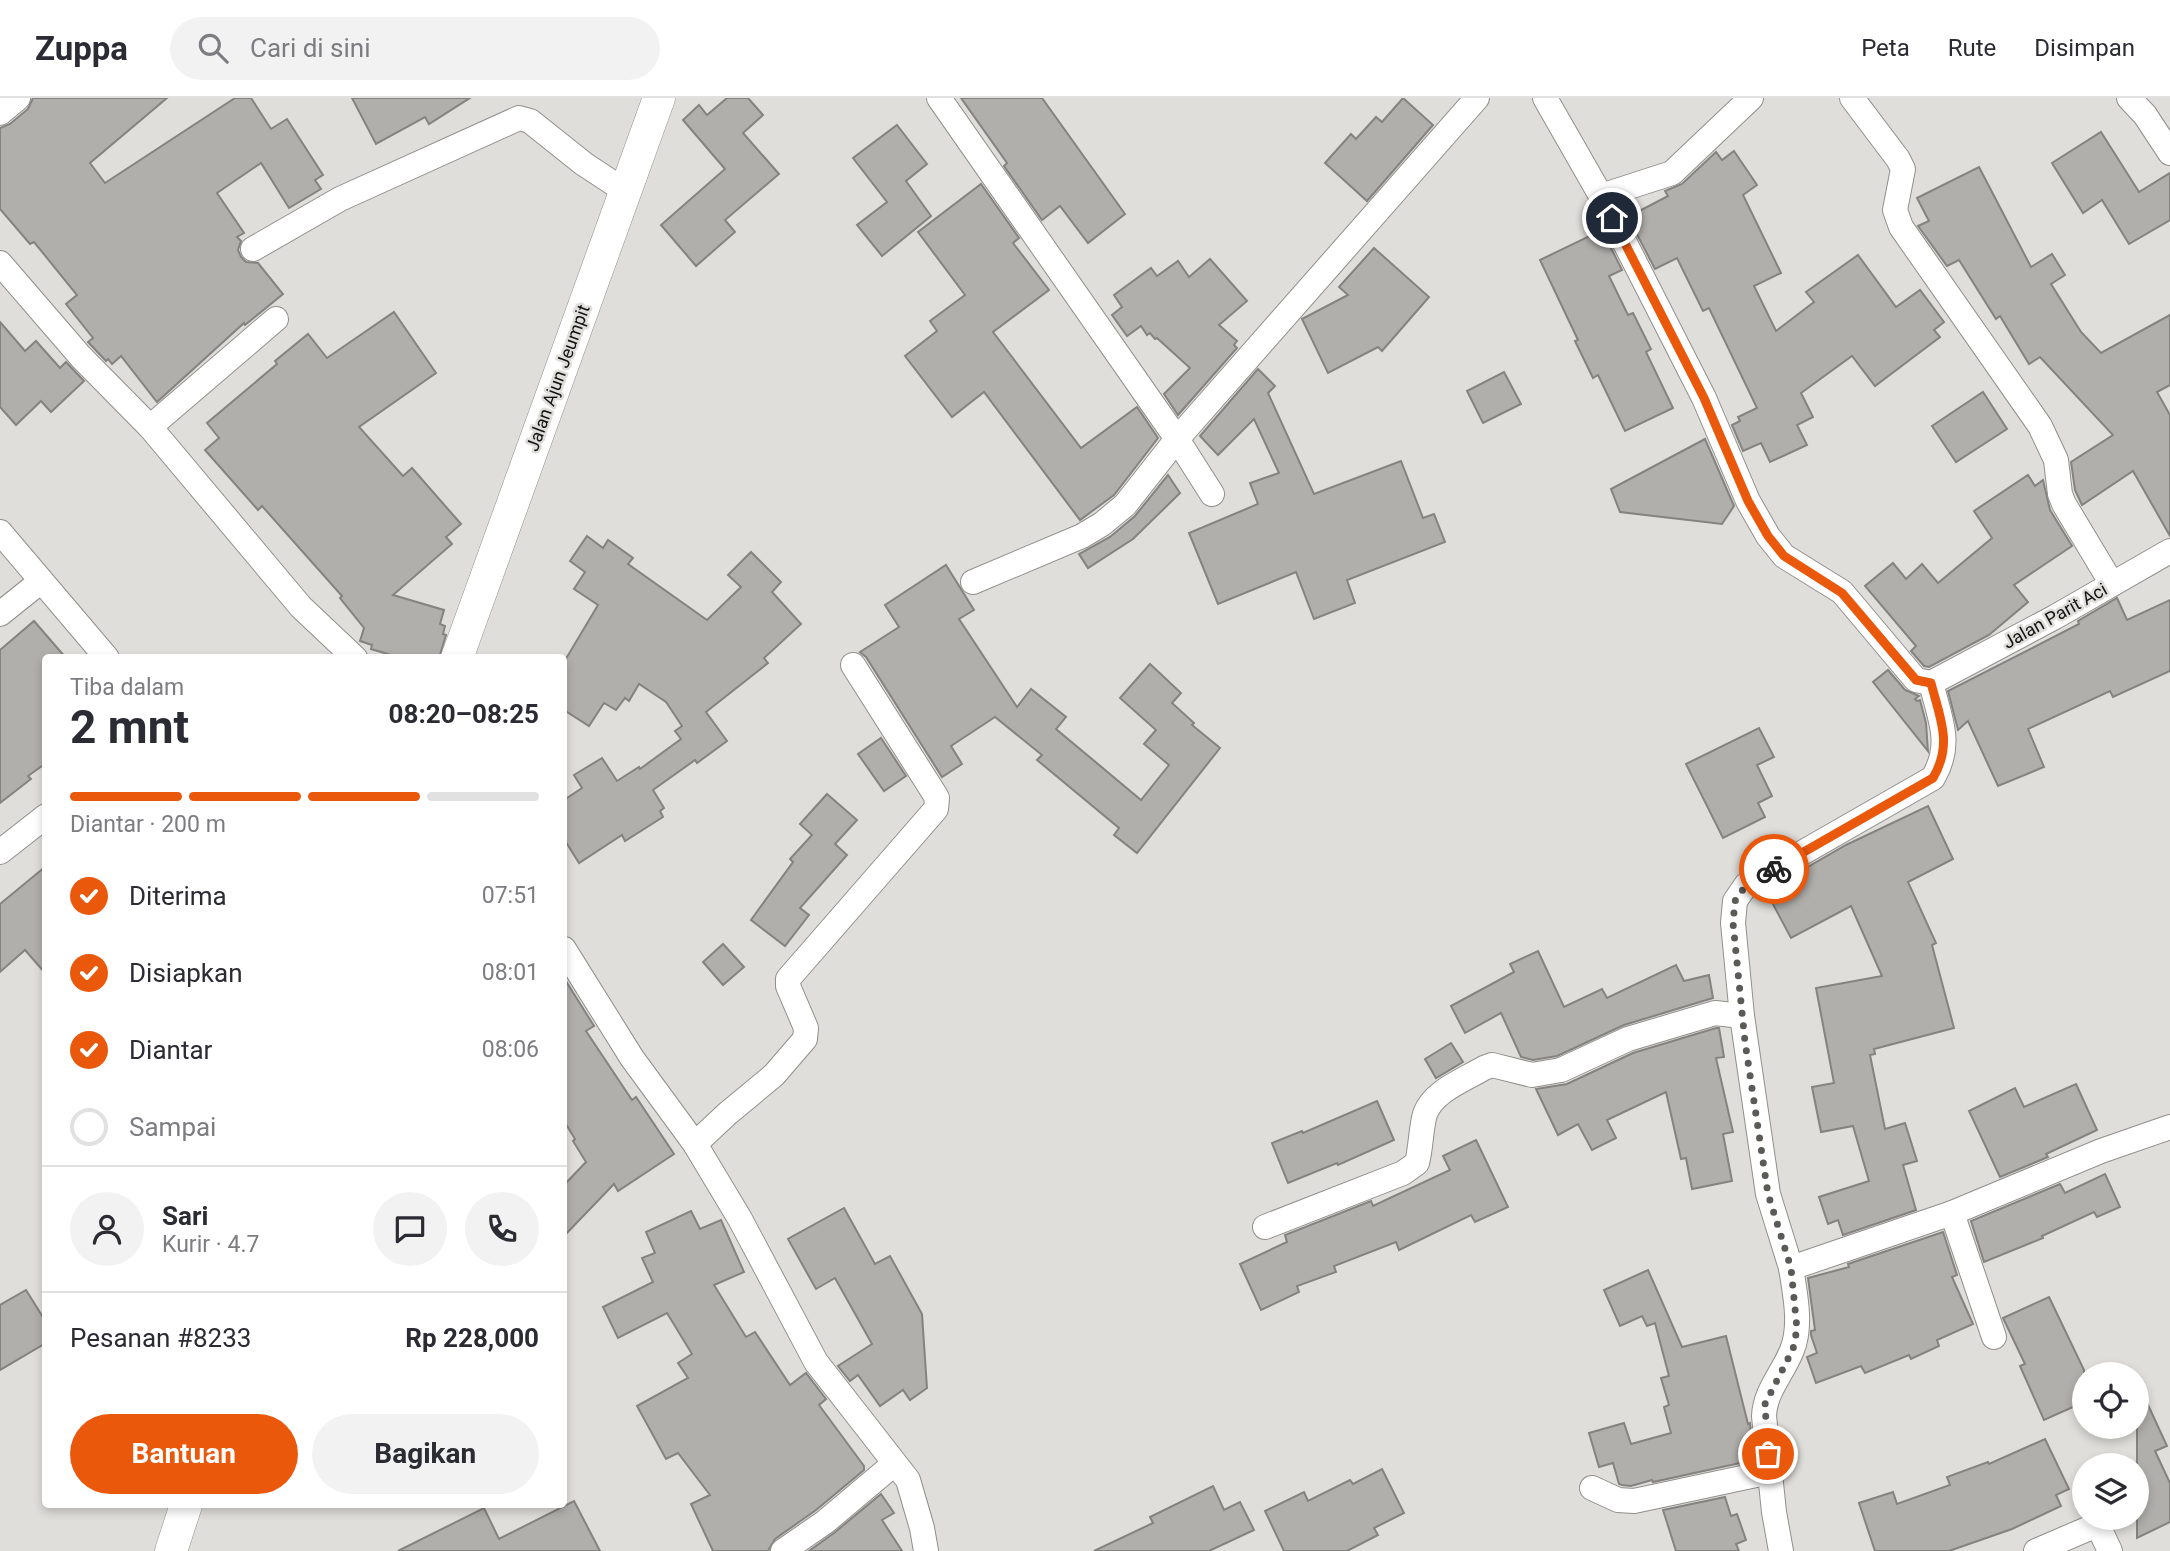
<!DOCTYPE html>
<html lang="id">
<meta charset="utf-8">
<style>
body{margin:0;font-family:Roboto,sans-serif;background:#f2f2f3;color:#2b2b33;height:100vh;display:flex;flex-direction:column;font-size:26px;white-space:nowrap}
*{box-sizing:border-box;margin:0}
p{font-size:23px;color:#7c7c81}
.icon{flex:none;width:38px;height:38px;fill:none;stroke:currentColor;stroke-width:2;stroke-linecap:round;stroke-linejoin:round}
.map{position:relative;flex:1;overflow:hidden}
.panel{position:absolute;left:42px;top:556px;width:525px;height:854px;display:flex;flex-direction:column;background:#fff;border-radius:7px;box-shadow:0 4px 10px #0003}
.panel>*{flex:none}
.tools{position:absolute;left:2072px;top:1264px;display:grid;gap:14px}
.tools a{display:grid;place-items:center;width:77px;height:77px;border-radius:50%;background:#fff;box-shadow:0 4px 10px #0003;font-size:35px}
.pin{position:absolute;display:grid;place-items:center;width:60px;height:60px;color:#fff;margin:-30px;border:4px solid #fff;border-radius:50%;box-shadow:0 2px 7px #0007}
.courier{position:absolute;display:grid;place-items:center;width:70px;height:70px;margin:-35px;border:5px solid #ea580c;border-radius:50%;background:#fff;color:#222;box-shadow:0 2px 9px #0007}
.summary em{font-style:normal;font-weight:700}
.summary div{display:flex;flex-direction:column-reverse}
.summary{display:flex;align-items:center;justify-content:space-between;height:119px;padding:0 28px}
h1{font-size:46px;font-weight:700;line-height:52px}
.bar{display:grid;grid-template-columns:repeat(4,1fr);gap:10px 7px;align-content:center;height:84px;padding:0 28px}
.bar i{height:9px;border-radius:5px;background:#e1e1e2}
.bar .on{background:#ea580c}
.bar p{grid-column:span 4}
.line{display:flex;align-items:center;gap:18px;padding:0 28px;border-top:2px solid #e1e1e2}
.line div{flex:1}
.round{display:grid;place-items:center;flex:none;width:74px;height:74px;border-radius:37px;background:#f2f2f3}
ol{padding:0 28px;list-style:none}
li{display:flex;align-items:center;gap:21px;height:77px}
li p{margin-inline-start:auto}
li .icon{padding:7px;border-radius:50%;background:#ea580c;color:#fff;stroke-width:4}
li:last-child{color:#7c7c81}
li i{width:38px;height:38px;border:4px solid #e1e1e2;border-radius:50%}
.button{display:flex;gap:14px;margin-top:auto;padding:14px 28px}
.button a{flex:1;height:80px;border-radius:42px;background:#ea580c;color:#fff;font-size:28px;font-weight:700;line-height:80px;text-align:center}
.button a+a{background:#f2f2f3;color:#2b2b33}
header{display:flex;align-items:center;gap:42px;box-sizing:border-box;height:98px;padding:0 35px;background:#fff;border-bottom:2px solid #e1e1e2}
header strong{font-size:33px}
nav{display:flex;gap:38px;margin-inline-start:auto;font-size:24px}
.search{width:490px;height:63px;background:#f2f2f3;display:flex;align-items:center;gap:18px;box-sizing:border-box;padding:0 24px;border-radius:38px;color:#7c7c81;font-size:26px}
.map>svg:first-child{display:block}
.building{fill:#b1afac;stroke:#84837f;stroke-width:2}
.lines{fill:none;stroke-linecap:round;stroke-linejoin:round}
.minor-casing{stroke:#918f8c;stroke-width:26}
.tertiary-casing{stroke:#918f8c;stroke-width:33}
.minor{stroke:#fff;stroke-width:24}
.tertiary{stroke:#fff;stroke-width:32}
.done{stroke:#5b5a57;stroke-width:7;stroke-dasharray:0 12.6}
.route{stroke:#ea580c;stroke-width:9}
.labels{text-anchor:middle;stroke-width:5;stroke-linejoin:round;paint-order:stroke}
.street-label{font-size:18px;fill:#131311;stroke:#e0deda}
</style>
<header>
<strong>Zuppa</strong>
<div class="search"><svg class="icon" aria-label="search" viewBox="0 0 24 24"><circle cx="10" cy="10" r="6"/><path d="M15 15l6 6"/></svg>Cari di sini</div>
<nav><a>Peta</a><a>Rute</a><a>Disimpan</a></nav>
</header>
<div class="map">
<svg width="2170" height="1453" viewBox="0 0 2170 1453">
<rect width="100%" height="100%" fill="#e0deda"/>
<g class="building">
<polygon points="33,0 167,0 90,65 105,85 235,0 251,0 271,31 287,21 323,77 315,82 321,91 289,110 261,65 217,95 244,135 237,139 241,143 238,152 241,159 246,164 258,165 283,196 245,227 244,225 157,304 121,258 112,266 108,261 106,263 88,244 93,240 66,206 77,197 34,144 30,146 0,111 0,30 10,26 28,11"/>
<polygon points="352,0 470,0 429,26 425,19 376,46"/>
<polygon points="727,0 748,0 763,17 743,35 779,76 725,122 735,134 696,168 661,127 725,71 683,22 699,7 707,17"/>
<polygon points="961,0 1042,0 1125,116 1088,145 1060,108 1042,122 1004,68 1007,65"/>
<polygon points="1403,0 1433,27 1367,103 1325,65 1351,36 1356,41 1376,19 1382,24"/>
<polygon points="897,27 927,66 906,83 931,118 882,158 857,127 887,104 853,60"/>
<polygon points="2101,34 2139,94 2170,75 2170,122 2129,146 2102,102 2083,115 2052,65"/>
<polygon points="1734,53 1757,87 1743,97 1781,175 1754,188 1776,233 1814,204 1806,194 1858,157 1896,209 1920,192 1944,224 1934,232 1940,239 1875,288 1852,258 1801,295 1813,319 1797,327 1807,347 1770,364 1761,345 1743,353 1732,327 1740,323 1738,319 1757,310 1709,210 1703,213 1677,160 1655,171 1628,119 1668,98 1665,93 1682,86 1716,54 1722,62"/>
<polygon points="1979,69 2031,169 2052,156 2065,177 2051,186 2081,234 2101,255 2170,217 2170,287 2157,294 2170,317 2170,438 2133,373 2082,407 2075,392 2071,364 2113,337 2040,259 2029,266 2000,218 1996,221 1959,162 1947,168 1918,128 1929,123 1917,100"/>
<polygon points="981,86 1019,140 1013,145 1049,192 993,234 1081,350 1137,309 1158,340 1114,397 1080,422 984,294 952,319 905,258 937,233 930,223 965,197 918,134"/>
<polygon points="1602,132 1622,172 1609,178 1628,217 1633,215 1651,251 1646,254 1673,310 1625,333 1598,277 1593,280 1575,243 1578,242 1540,162"/>
<polygon points="1374,150 1429,199 1382,253 1378,249 1328,275 1302,221 1348,197 1339,189"/>
<polygon points="1210,161 1247,203 1219,227 1237,243 1234,247 1237,250 1178,317 1164,296 1190,270 1157,240 1155,241 1150,235 1147,237 1141,228 1127,238 1112,217 1122,209 1114,197 1151,170 1157,178 1178,163 1189,179"/>
<polygon points="394,214 436,275 359,329 403,378 412,370 461,426 446,439 452,446 393,497 444,512 440,526 445,528 443,536 446,537 439,560 401,560 371,551 372,547 360,543 364,530 340,500 342,498 262,408 258,412 205,352 219,340 207,325 277,266 275,263 308,236 327,260"/>
<polygon points="0,224 25,253 36,243 60,270 66,264 84,283 51,314 41,303 16,327 0,309"/>
<polygon points="1258,271 1275,288 1268,295 1314,396 1401,363 1423,420 1434,416 1445,444 1347,482 1355,505 1314,521 1296,474 1218,506 1189,435 1258,406 1250,385 1279,375 1254,321 1218,357 1200,338"/>
<polygon points="1504,274 1521,306 1483,325 1467,293"/>
<polygon points="1983,294 2007,331 1956,364 1932,328"/>
<polygon points="1705,341 1734,408 1722,426 1620,414 1611,391"/>
<polygon points="1168,377 1180,395 1133,441 1088,470 1079,456 1110,439 1135,418"/>
<polygon points="2028,377 2035,388 2043,382 2050,412 2072,448 2014,487 2028,504 1989,537 1929,569 1924,568 1911,553 1916,548 1865,488 1893,465 1906,481 1922,466 1938,485 1992,440 1974,413"/>
<polygon points="587,438 603,450 608,442 633,460 628,466 707,522 741,489 728,477 751,454 781,484 772,494 801,526 764,560 768,565 706,614 727,643 697,665 695,662 653,692 664,710 660,713 663,719 625,743 622,737 579,765 564,741 564,702 582,690 574,677 602,660 617,683 639,669 640,671 681,641 675,633 682,628 666,604 639,586 629,603 625,600 616,612 604,605 589,628 564,612 564,564 598,507 574,491 585,474 570,463"/>
<polygon points="946,467 974,512 959,521 1017,609 1031,591 1066,619 1056,631 1141,702 1169,667 1144,646 1156,632 1120,600 1150,566 1181,595 1172,605 1194,625 1192,627 1220,650 1137,755 1114,737 1119,730 1037,662 1042,657 995,619 951,648 962,666 942,679 866,559 860,554 899,529 885,507"/>
<polygon points="2117,500 2127,522 2170,502 2170,573 2113,599 2110,593 2028,631 2044,669 1998,688 1968,623 1958,632 1948,593 2079,526 2078,523"/>
<polygon points="34,523 66,560 46,560 46,665 28,678 31,681 0,705 0,552"/>
<polygon points="1888,572 1905,592 1919,598 1915,601 1917,603 1920,602 1926,625 1928,653 1873,584"/>
<polygon points="1759,630 1774,659 1757,667 1772,698 1758,705 1765,719 1723,740 1686,666"/>
<polygon points="881,640 906,678 884,693 858,656"/>
<polygon points="827,696 857,722 835,746 847,757 800,810 809,817 785,848 751,822 793,764 790,761 812,737 800,726"/>
<polygon points="1928,708 1953,761 1908,784 1936,845 1932,847 1954,930 1874,951 1875,956 1870,957 1885,1031 1905,1025 1917,1063 1903,1067 1916,1112 1843,1137 1838,1122 1828,1126 1819,1099 1869,1083 1853,1028 1821,1034 1812,989 1834,985 1816,890 1882,878 1851,808 1791,840 1766,793 1846,747"/>
<polygon points="46,768 46,876 25,852 0,874 0,806"/>
<polygon points="723,846 744,869 723,887 703,864"/>
<polygon points="1538,853 1564,909 1602,891 1607,900 1676,867 1684,883 1709,877 1713,900 1624,927 1557,958 1533,962 1521,959 1501,915 1465,935 1451,908 1514,874 1510,866"/>
<polygon points="564,880 594,928 586,933 632,1002 636,999 674,1056 618,1093 614,1086 564,1138 564,1087 586,1064 573,1043 575,1041 564,1023"/>
<polygon points="1716,930 1719,930 1724,959 1716,960 1733,1034 1723,1036 1732,1083 1692,1091 1686,1060 1681,1061 1666,994 1607,1022 1616,1040 1592,1052 1578,1026 1558,1037 1536,991 1567,986 1633,955"/>
<polygon points="1451,945 1463,964 1436,980 1425,961"/>
<polygon points="2076,986 2097,1032 2046,1056 2048,1059 2000,1079 1969,1013 2015,990 2024,1009"/>
<polygon points="1377,1003 1394,1042 1338,1067 1337,1065 1288,1085 1272,1045 1302,1033 1303,1035"/>
<polygon points="1476,1042 1508,1109 1475,1124 1471,1117 1399,1152 1396,1144 1334,1168 1336,1174 1297,1188 1299,1194 1261,1212 1240,1166 1287,1144 1285,1137 1371,1103 1373,1108 1450,1072 1443,1058"/>
<polygon points="2105,1076 2120,1109 2097,1119 2094,1114 2042,1138 2043,1140 1984,1164 1971,1123 2060,1086 2065,1095"/>
<polygon points="844,1110 875,1166 890,1158 922,1216 927,1290 910,1302 903,1292 880,1308 858,1277 850,1283 838,1268 872,1246 835,1180 816,1191 788,1141"/>
<polygon points="691,1113 700,1131 721,1122 744,1174 714,1187 746,1239 755,1234 790,1287 806,1275 826,1301 819,1307 864,1368 864,1372 816,1412 775,1441 768,1453 713,1453 691,1406 710,1397 678,1355 666,1361 637,1308 688,1280 678,1265 692,1256 667,1215 618,1240 603,1209 653,1184 642,1160 655,1155 646,1134"/>
<polygon points="1943,1134 1957,1177 1952,1179 1973,1226 1937,1242 1939,1248 1911,1261 1909,1257 1865,1275 1861,1268 1816,1285 1807,1259 1817,1255 1811,1237 1811,1233 1815,1232 1808,1180 1849,1169 1848,1166"/>
<polygon points="1648,1172 1682,1249 1726,1238 1748,1326 1750,1325 1754,1362 1653,1384 1652,1382 1631,1388 1622,1387 1619,1386 1613,1365 1599,1369 1589,1335 1624,1325 1631,1346 1671,1335 1664,1309 1669,1307 1661,1280 1669,1278 1655,1225 1647,1228 1642,1218 1620,1228 1604,1192"/>
<polygon points="26,1192 46,1224 46,1245 0,1272 0,1207"/>
<polygon points="2049,1199 2084,1272 2084,1304 2044,1322 2020,1268 2025,1266 2003,1220"/>
<polygon points="2137,1283 2167,1348 2155,1353 2170,1385 2170,1424 2137,1440"/>
<polygon points="2045,1341 2069,1391 2056,1397 2061,1408 2012,1431 1949,1453 1875,1453 1859,1405 1893,1394 1897,1406 1950,1387 1947,1379 1988,1364 1989,1366"/>
<polygon points="1382,1371 1404,1415 1374,1430 1378,1437 1347,1453 1284,1453 1265,1413 1304,1394 1308,1403 1350,1382 1353,1386"/>
<polygon points="1213,1388 1224,1412 1240,1404 1254,1432 1209,1453 1094,1453 1153,1425 1150,1419"/>
<polygon points="881,1396 894,1415 882,1422 902,1453 809,1453 834,1435"/>
<polygon points="1725,1399 1731,1418 1737,1416 1746,1442 1736,1446 1739,1453 1676,1453 1663,1412"/>
<polygon points="574,1403 600,1453 398,1453 484,1410 499,1441"/>
</g>
<g class="lines">
<g class="minor-casing">
<g id="minor">
<polyline points="939,0 1177,341 1212,396"/>
<polyline points="1545,0 1601,98 1704,300 1748,403 1768,438 1784,458 1842,494 1916,582 1931,585 2055,519 2170,453"/>
<polyline points="1852,0 1898,61 1903,71 1895,112 1901,129 2040,328 2056,362 2060,396 2064,406 2112,486"/>
<polyline points="2129,0 2145,17 2170,55"/>
<polyline points="0,15 18,0"/>
<polyline points="1601,98 1672,75 1751,0"/>
<polyline points="253,151 340,101 519,20 530,23 584,66 625,93"/>
<polyline points="0,165 81,259 150,329 301,509 355,560"/>
<polyline points="150,329 276,221"/>
<polyline points="0,434 107,560"/>
<polyline points="973,484 1082,438 1102,426 1125,407 1177,341 1477,0"/>
<polyline points="0,516 40,484"/>
<polyline points="0,754 46,718"/>
<polyline points="564,851 632,960 695,1046 740,1121 816,1264 908,1382 922,1430 926,1453"/>
<polyline points="695,1046 727,1016 774,977 805,941 806,930 788,888 788,881 936,711 937,700 934,695 853,567"/>
<polyline points="1952,1115 1994,1239"/>
<path d="M1265 1129 1403 1075 1417 1065C1421 1050 1421 1029 1425 1016 1433 993 1464 982 1484 970L1492 967 1532 977 1561 972 1628 941 1715 915 1742 918"/>
<path d="M1791 1170 1768 1096 1742 918 1733 825 1735 803 1746 787 1933 680C1953 646 1940 621 1931 585"/>
<polyline points="1592,1390 1618,1402 1634,1403 1770,1374"/>
<polyline points="783,1453 825,1424 894,1366"/>
<path d="M1781 1453 1774 1414 1764 1318C1765 1293 1783 1275 1792 1252 1802 1227 1795 1196 1791 1170L1952 1115 2101 1053 2170 1029"/>
<polyline points="2036,1453 2092,1429 2101,1434 2110,1453"/>
</g>
</g>
<g class="tertiary-casing">
<g id="tertiary">
<polyline points="457,560 659,0"/>
<polyline points="171,1453 186,1407"/>
</g>
</g>
<use href="#minor" class="minor"/>
<use href="#tertiary" class="tertiary"/>
</g>
<g class="lines">
<polyline class="done" points="1768,1356 1765,1306 1793,1251 1797,1231 1791,1170 1768,1096 1745,944 1733,825 1735,803 1746,787 1774,771"/>
<path class="route" d="M1612 120 1704 300 1748 403 1768 438 1784 458 1842 495 1916 582 1931 585C1940 620 1953 646 1933 680L1774 771"/>
</g>
<g class="labels">
<g class="street-label">
<text transform="translate(558 280) rotate(-70)" y="6">Jalan Ajun Jeumpit</text>
<text transform="translate(2055 518) rotate(-29)" y="6">Jalan Parit Aci</text>
</g>
</g>
</svg>
<div class="tools">
<a><svg class="icon" aria-label="locate" viewBox="0 0 24 24"><circle cx="12" cy="12" r="6"/><path d="M12 2v4M12 18v4M2 12h4M18 12h4"/></svg></a>
<a><svg class="icon" aria-label="layers" viewBox="0 0 24 24"><path d="M12 4l9 5-9 5-9-5zM3 14l9 5 9-5"/></svg></a>
</div>
<div class="pin" style="left:1768px;top:1356px;background:#ea580c"><svg class="icon" aria-label="bag" viewBox="0 0 24 24"><path d="M5 8h14l-1 12H6zM9 8a3 3 0 0 1 6 0"/></svg></div>
<div class="pin" style="left:1612px;top:120px;background:#1f2937"><svg class="icon" aria-label="home" viewBox="0 0 24 24"><path d="M3 11l9-7 9 7M6 9v11h12V9"/></svg></div>
<div class="courier" style="left:1774px;top:771px"><svg class="icon" aria-label="bike" viewBox="0 0 24 24"><circle cx="6" cy="16" r="4"/><circle cx="18" cy="16" r="4"/><path d="M6 16l4-8h5l3 8M10 8l3 8H6M13 5h3"/></svg></div>
<section class="panel">
<div class="summary"><div><h1>2 mnt</h1><p>Tiba dalam</p></div><em>08:20–08:25</em></div>
<div class="bar"><i class="on"></i><i class="on"></i><i class="on"></i><i></i><p>Diantar · 200 m</p></div>
<ol>
<li><svg class="icon" aria-label="check" viewBox="0 0 24 24"><path d="M5 12l5 5 9-10"/></svg>Diterima<p>07:51</p></li>
<li><svg class="icon" aria-label="check" viewBox="0 0 24 24"><path d="M5 12l5 5 9-10"/></svg>Disiapkan<p>08:01</p></li>
<li><svg class="icon" aria-label="check" viewBox="0 0 24 24"><path d="M5 12l5 5 9-10"/></svg>Diantar<p>08:06</p></li>
<li><i></i>Sampai</li>
</ol>
<div class="line" style="height:126px"><a class="round"><svg class="icon" aria-label="person" viewBox="0 0 24 24"><circle cx="12" cy="8" r="4"/><path d="M4 21q1-7 8-7t8 7"/></svg></a><div><b>Sari</b><p>Kurir · 4.7</p></div><a class="round"><svg class="icon" aria-label="chat" viewBox="0 0 24 24"><path d="M4 5h16v11H9l-5 4z"/></svg></a><a class="round"><svg class="icon" aria-label="phone" viewBox="0 0 24 24"><path d="M5 4h4l2 5-3 2q2 4 5 5l2-3 5 2v4C11 20 4 13 5 4z"/></svg></a></div>
<div class="line" style="height:91px"><div>Pesanan #8233</div><b>Rp 228,000</b></div>
<div class="button"><a>Bantuan</a><a>Bagikan</a></div>
</section>
</div>
